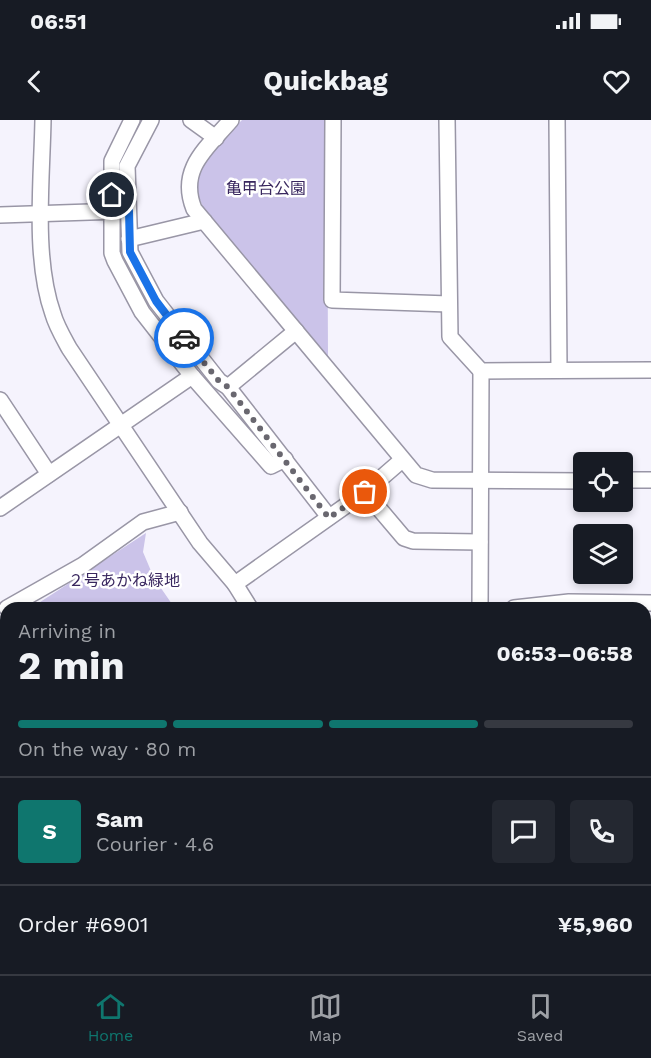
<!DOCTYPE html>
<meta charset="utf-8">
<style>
body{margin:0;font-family:"Work Sans","Noto Sans JP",sans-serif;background:#242831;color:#f1f3f6;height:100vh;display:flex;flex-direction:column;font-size:22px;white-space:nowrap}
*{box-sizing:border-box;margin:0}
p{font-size:20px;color:#9ea1a6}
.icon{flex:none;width:33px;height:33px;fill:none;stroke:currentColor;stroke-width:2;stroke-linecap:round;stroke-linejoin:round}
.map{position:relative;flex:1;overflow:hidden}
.panel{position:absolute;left:0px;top:482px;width:651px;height:374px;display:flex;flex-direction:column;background:#171b24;border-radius:18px 18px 0 0;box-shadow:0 3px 9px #0003}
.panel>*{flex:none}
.fabs{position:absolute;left:573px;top:332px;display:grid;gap:12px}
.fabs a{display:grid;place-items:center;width:60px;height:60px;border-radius:6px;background:#171b24;box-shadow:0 3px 9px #0003;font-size:30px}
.pin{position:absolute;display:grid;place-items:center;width:51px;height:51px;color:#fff;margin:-26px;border:3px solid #fff;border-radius:50%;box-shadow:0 2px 6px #0007}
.courier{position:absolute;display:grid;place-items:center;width:60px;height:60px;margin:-30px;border:4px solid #1a73e8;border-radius:50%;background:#fff;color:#222;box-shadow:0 2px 8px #0007}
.overview em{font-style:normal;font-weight:700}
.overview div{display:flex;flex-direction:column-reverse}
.overview{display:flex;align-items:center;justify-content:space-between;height:102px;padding:0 18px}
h1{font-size:39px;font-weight:700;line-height:45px}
.bar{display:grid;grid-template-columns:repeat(4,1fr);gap:9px 6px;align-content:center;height:72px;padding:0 18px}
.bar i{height:8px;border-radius:4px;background:#363941}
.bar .current{background:#0f766e}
.bar p{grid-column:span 4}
.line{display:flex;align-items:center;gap:15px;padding:0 18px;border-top:2px solid #363941}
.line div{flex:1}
.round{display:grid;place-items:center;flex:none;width:63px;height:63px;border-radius:6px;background:#242831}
.status{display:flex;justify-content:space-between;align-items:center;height:42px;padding:0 30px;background:#171b24;direction:ltr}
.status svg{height:16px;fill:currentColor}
header{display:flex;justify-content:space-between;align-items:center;height:78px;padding:0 18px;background:#171b24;font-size:27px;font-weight:700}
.tab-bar{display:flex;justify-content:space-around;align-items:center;height:84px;border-top:2px solid #363941;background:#171b24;font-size:16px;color:#9ea1a6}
.tab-bar a{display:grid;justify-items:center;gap:3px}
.tab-bar .current{color:#0f766e}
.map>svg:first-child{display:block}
.green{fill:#cbc3e9}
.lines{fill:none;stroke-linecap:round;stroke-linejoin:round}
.stream{stroke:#72a9bd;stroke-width:4.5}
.minor-casing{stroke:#9996a6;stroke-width:18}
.minor{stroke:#fff;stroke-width:15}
.done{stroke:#69676f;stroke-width:6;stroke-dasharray:0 10.8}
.route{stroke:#1a73e8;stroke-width:8}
.labels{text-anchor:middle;stroke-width:5;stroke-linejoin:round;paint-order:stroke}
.park-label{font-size:16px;fill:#39275f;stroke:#fff}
</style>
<div class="status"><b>06:51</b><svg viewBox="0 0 49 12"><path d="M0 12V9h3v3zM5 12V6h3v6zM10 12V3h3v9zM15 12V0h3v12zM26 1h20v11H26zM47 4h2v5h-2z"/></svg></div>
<header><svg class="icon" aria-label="back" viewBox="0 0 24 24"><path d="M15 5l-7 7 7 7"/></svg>Quickbag<svg class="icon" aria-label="heart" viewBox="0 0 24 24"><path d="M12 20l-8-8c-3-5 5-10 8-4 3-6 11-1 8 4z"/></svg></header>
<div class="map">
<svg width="651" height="854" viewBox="0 0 651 854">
<rect width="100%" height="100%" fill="#f5f3fd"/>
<g class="green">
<path d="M242 0H327L328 238 205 91C200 80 193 67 197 55 203 39 230 13 242 0Z"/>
<polygon points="146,413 143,432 154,458 174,487 31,488"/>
<polygon points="6,510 6,686 0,690 0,518"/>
<polygon points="6,786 6,849 479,849 477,854 0,854 0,789"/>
</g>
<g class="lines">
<polyline class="stream" points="617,849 617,854"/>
<g class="minor-casing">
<g id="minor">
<path d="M43 0C42 59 33 138 53 194 56 205 63 217 69 228L200 423 235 464 250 488"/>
<polyline points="132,0 112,41 112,133 115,141 142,192 192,256 271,346 285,339"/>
<polyline points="151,0 127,46 130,132 156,181 219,261 228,267 329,397"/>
<polyline points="191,0 216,18"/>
<path d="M231 0C207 28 178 49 194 89L416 355 432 360 584 361"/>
<polyline points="333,0 332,180 449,184"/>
<polyline points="447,0 450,217 481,251 651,250"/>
<polyline points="557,0 559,250"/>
<polyline points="0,95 120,91"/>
<polyline points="129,119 204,101"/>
<polyline points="228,267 296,211"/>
<polyline points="0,280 49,354"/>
<polyline points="622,360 651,360"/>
<polyline points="365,372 404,418 413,421 480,422"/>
<polyline points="0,388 192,256"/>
<polyline points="235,464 365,372 402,340"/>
<polyline points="7,488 83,445 143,402 180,392"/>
<polyline points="480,488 481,251"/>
<polyline points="514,488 569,482 651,483"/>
<polyline points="645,653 651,660"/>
<polyline points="0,765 6,761"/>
<polyline points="551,849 552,854"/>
</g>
</g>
<use href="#minor" class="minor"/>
</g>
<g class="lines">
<polyline class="done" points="184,218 219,261 228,267 329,398 365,372"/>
<polyline class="route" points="112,75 112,91 129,91 130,132 156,181 184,218"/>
</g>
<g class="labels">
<g class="park-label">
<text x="266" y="74">亀甲台公園</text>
<text x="124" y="466">２号あかね緑地</text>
</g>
</g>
</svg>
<div class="fabs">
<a><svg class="icon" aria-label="locate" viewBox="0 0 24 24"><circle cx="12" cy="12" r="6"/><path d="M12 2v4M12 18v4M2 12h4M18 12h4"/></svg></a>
<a><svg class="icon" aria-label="layers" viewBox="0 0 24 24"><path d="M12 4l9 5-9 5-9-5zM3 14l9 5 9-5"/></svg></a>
</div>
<div class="pin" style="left:365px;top:372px;background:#ea580c"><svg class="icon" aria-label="bag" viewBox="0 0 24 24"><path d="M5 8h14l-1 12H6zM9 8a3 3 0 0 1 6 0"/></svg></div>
<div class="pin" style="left:112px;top:75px;background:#1f2937"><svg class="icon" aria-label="home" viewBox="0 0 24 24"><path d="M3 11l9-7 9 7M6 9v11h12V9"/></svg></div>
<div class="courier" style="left:184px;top:218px"><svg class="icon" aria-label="car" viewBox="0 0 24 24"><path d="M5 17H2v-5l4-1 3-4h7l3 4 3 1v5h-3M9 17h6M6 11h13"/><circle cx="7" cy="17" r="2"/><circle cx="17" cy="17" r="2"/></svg></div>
<section class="panel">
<div class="overview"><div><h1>2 min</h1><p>Arriving in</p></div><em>06:53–06:58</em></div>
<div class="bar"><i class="current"></i><i class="current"></i><i class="current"></i><i></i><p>On the way · 80 m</p></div>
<div class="line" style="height:108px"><b class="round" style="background:#0f766e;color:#fff">S</b><div><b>Sam</b><p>Courier · 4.6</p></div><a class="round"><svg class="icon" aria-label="chat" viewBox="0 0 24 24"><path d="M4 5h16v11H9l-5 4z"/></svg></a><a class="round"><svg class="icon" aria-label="phone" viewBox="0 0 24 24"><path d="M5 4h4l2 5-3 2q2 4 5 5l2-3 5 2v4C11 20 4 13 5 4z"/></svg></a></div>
<div class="line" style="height:78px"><div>Order #6901</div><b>¥5,960</b></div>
</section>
</div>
<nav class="tab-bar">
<a class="current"><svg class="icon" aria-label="home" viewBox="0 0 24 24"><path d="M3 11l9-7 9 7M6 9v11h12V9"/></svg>Home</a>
<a><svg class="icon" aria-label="map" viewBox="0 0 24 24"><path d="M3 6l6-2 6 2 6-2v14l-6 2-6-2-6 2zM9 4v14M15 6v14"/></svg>Map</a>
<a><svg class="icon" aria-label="saved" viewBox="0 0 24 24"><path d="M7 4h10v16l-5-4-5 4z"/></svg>Saved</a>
</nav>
